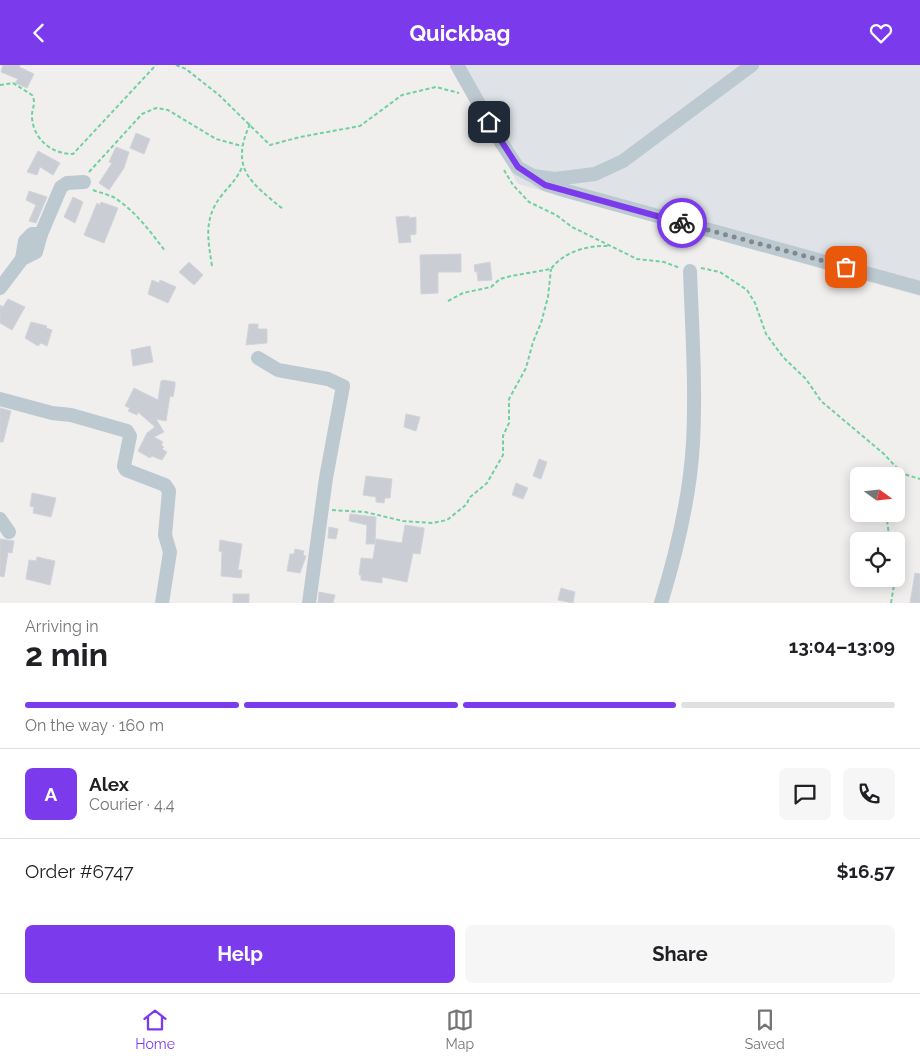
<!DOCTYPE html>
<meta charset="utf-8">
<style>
body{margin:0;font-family:Raleway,sans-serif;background:#f6f6f6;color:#202124;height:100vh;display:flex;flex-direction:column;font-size:19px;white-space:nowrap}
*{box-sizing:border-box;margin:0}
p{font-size:16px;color:#757577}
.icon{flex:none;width:28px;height:28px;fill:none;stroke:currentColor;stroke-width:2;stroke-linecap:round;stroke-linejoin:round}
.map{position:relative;height:538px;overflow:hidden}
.side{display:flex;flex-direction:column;background:#fff;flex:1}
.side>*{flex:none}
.needle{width:32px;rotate:105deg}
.buttons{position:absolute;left:850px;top:402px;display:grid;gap:10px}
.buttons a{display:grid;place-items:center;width:55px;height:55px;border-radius:8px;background:#fff;box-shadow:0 2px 12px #0003;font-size:25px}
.pin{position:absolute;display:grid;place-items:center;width:42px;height:42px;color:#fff;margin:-21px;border-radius:10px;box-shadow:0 2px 8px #0006}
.courier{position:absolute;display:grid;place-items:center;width:50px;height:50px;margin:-25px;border:4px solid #7c3aed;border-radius:50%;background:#fff;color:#222;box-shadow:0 1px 6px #0007}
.overview em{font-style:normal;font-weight:700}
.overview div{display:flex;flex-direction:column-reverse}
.overview{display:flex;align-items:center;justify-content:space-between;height:85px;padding:0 25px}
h1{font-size:32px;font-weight:700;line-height:38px}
.bar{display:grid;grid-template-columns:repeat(4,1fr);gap:8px 5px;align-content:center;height:60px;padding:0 25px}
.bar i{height:6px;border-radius:4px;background:#e0e0e0}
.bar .selected{background:#7c3aed}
.bar p{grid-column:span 4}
.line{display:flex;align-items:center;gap:12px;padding:0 25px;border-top:1px solid #e0e0e0}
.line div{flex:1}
.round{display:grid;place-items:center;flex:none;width:52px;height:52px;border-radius:8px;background:#f6f6f6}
.action{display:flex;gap:10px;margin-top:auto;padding:10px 25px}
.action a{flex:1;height:58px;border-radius:8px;background:#7c3aed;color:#fff;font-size:20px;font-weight:700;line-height:58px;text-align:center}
.action a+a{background:#f6f6f6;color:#202124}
header{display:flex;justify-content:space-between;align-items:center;height:65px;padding:0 25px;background:#7c3aed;color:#fff;font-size:22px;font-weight:700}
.tabs{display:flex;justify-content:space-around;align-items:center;height:70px;border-top:1px solid #e0e0e0;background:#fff;font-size:14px;color:#757577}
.tabs a{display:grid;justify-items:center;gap:2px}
.tabs .selected{color:#7c3aed}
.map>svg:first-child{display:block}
.airport{fill:#dfe2e6}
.building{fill:#cacdd3;stroke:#d1d4da}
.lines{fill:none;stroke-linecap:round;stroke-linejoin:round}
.path{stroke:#6fd19f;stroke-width:2;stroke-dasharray:4 2.5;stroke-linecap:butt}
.minor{stroke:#bdc9d1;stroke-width:14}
.done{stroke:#81898f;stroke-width:5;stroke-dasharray:0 9}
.route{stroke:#7c3aed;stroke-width:6}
</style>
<header><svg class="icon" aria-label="back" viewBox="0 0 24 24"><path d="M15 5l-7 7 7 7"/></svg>Quickbag<svg class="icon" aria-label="heart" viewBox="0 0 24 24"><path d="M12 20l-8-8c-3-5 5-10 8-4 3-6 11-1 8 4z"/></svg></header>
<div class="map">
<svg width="920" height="538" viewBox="0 0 920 538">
<rect width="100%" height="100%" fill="#f1eeee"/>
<polygon class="airport" points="452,0 920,0 920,231 518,119"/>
<g class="building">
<polygon points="3,0 20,0 19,2 34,9 27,23 15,18 18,14 1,7"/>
<polygon points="136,68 150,74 144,89 130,83"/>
<polygon points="116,82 129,87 124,103 109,125 99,118 112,98 109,97"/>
<polygon points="38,86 60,98 53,110 40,102 37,110 27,107"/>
<polygon points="29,126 47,132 36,158 29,156 36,140 26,135"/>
<polygon points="73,132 83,137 75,158 64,152"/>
<polygon points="101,137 118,143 104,178 84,170 97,138 100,140"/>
<polygon points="409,151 409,153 416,152 416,169 410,170 411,177 399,178 396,152"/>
<polygon points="461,189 461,207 438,207 438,228 421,229 420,190"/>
<polygon points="189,197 203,210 194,220 179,207"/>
<polygon points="490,197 492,215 478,216 477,208 479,207 475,207 474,200"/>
<polygon points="152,215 159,218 160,215 176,222 168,238 148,229"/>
<polygon points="8,234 25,242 12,265 0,258 0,240 3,242"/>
<polygon points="31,257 47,261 46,263 52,265 47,281 41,278 38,281 25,273"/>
<polygon points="249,259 258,259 258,264 267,264 267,278 246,280"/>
<polygon points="150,281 153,297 133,301 131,285"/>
<polygon points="163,315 175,317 175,321 173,332 170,331 166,356 156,354 164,367 154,372 163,377 161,380 164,382 162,384 167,387 162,395 152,391 150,393 138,386 147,368 155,362 138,347 137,350 128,346 130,343 125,341 134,323 158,335 161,316"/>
<polygon points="0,343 11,346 3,377 0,377"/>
<polygon points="406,349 420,352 416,366 404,362"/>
<polygon points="539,394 547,397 541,414 533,411"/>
<polygon points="366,411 392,414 390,433 385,433 384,438 376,437 376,432 363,430"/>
<polygon points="516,418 528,423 523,434 512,430"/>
<polygon points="32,428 56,433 51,452 33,448 34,442 30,441"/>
<polygon points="350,449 376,452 375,479 366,479 367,460 349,456"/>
<polygon points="405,460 424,463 424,466 420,489 413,488 407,517 382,512 382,518 361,515 361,510 359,510 361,493 373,494 376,474 402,478"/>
<polygon points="329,462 338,464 336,474 328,473"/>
<polygon points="0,474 14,476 12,488 8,487 4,512 0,511"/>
<polygon points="220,475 242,479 238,505 242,505 241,513 221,511 222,487 219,486"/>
<polygon points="295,484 304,486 303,490 306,491 300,508 287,506 290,489 294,489"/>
<polygon points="37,492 55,496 50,520 26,514 29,495 36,496"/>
<polygon points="915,508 920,509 920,538 910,538"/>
<polygon points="561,523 575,527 573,538 558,535"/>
<polygon points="319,527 335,530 333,538 318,538"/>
<rect x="233" y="529" width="16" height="9"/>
</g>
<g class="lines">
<g class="path">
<polyline points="176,0 186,4 219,30 270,80 300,72 360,61 402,30 436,22 459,28"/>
<path d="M0 20 13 18 32 30C37 39 31 44 32 53 34 75 52 89 73 89L156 0"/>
<path d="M250 59C229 105 252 118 284 145"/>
<polyline points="504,105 513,120 529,137 556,150 572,162 637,194 664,197 680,203"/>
<polyline points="89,107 142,49 156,43 168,45 216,74 242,81"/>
<path d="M93 125C100 128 108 129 115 133 135 146 151 167 165 186"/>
<path d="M212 201C208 175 203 153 222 130 230 120 237 114 242 102"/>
<polyline points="701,203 720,207 747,225 755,238 766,269 783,292 806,314 821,336 884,389 895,401 907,410 920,414"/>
<path d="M448 236 463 228 491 222 500 214 511 211 551 204C563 187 588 180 608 181"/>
<polyline points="896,418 907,410"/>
<polyline points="332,445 365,447 403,456 432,458 447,455 467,439 469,433 487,418 503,390 503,371 509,358 509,334 526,303 533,277 541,258 548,232 551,204"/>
<polyline points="886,449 890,476"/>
<polyline points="896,487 896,504"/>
<polyline points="891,538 895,514"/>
</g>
<g class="minor">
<polyline points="457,0 497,71 518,103 533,111 555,114 595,109 623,96 752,0"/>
<polyline points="533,111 545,119 567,126 920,223"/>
<polyline points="22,194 25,176 32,169 41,169"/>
<polyline points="0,223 22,194 36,187 41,169 61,122 67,118 84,117"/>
<polyline points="258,293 278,305 328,314 343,321 326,413 309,538"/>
<polyline points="0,334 52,348 71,350 127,366 130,371 124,401 126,405 165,420 169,426 165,470 170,487 162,538"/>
<polyline points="0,454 9,467"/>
<path d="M661 538C677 486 690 432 693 378 696 321 692 263 690 206"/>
</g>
</g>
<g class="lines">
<polyline class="done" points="682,158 846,202"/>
<polyline class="route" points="489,57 518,102 545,120 682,158"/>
</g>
</svg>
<div class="buttons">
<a><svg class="needle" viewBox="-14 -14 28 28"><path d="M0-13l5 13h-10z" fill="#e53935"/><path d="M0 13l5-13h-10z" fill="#757577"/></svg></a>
<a><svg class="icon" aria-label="locate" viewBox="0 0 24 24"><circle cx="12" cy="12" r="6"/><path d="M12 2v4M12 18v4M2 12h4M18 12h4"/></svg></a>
</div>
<div class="pin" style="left:846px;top:202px;background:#ea580c"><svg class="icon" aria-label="bag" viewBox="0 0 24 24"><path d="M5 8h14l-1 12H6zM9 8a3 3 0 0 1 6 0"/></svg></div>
<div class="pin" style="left:489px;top:57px;background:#1f2937"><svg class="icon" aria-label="home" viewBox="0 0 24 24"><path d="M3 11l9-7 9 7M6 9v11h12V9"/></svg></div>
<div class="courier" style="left:682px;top:158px"><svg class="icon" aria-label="bike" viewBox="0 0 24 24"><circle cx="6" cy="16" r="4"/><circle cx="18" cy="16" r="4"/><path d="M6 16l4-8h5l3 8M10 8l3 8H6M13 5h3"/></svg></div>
</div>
<section class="side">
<div class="overview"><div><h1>2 min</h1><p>Arriving in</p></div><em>13:04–13:09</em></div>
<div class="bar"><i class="selected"></i><i class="selected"></i><i class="selected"></i><i></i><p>On the way · 160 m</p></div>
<div class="line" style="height:90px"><b class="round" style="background:#7c3aed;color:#fff">A</b><div><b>Alex</b><p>Courier · 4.4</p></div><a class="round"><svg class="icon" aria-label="chat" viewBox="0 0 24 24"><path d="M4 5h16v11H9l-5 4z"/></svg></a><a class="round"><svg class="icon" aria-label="phone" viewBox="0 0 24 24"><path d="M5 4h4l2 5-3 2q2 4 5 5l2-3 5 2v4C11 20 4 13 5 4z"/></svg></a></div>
<div class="line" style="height:65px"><div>Order #6747</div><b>$16.57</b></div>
<div class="action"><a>Help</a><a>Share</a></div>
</section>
<nav class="tabs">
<a class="selected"><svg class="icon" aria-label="home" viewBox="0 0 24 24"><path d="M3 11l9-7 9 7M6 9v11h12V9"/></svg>Home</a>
<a><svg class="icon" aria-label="map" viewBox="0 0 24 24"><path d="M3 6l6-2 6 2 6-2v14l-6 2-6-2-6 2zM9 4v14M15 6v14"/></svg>Map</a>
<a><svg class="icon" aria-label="saved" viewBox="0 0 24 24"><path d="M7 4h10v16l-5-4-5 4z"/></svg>Saved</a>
</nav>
